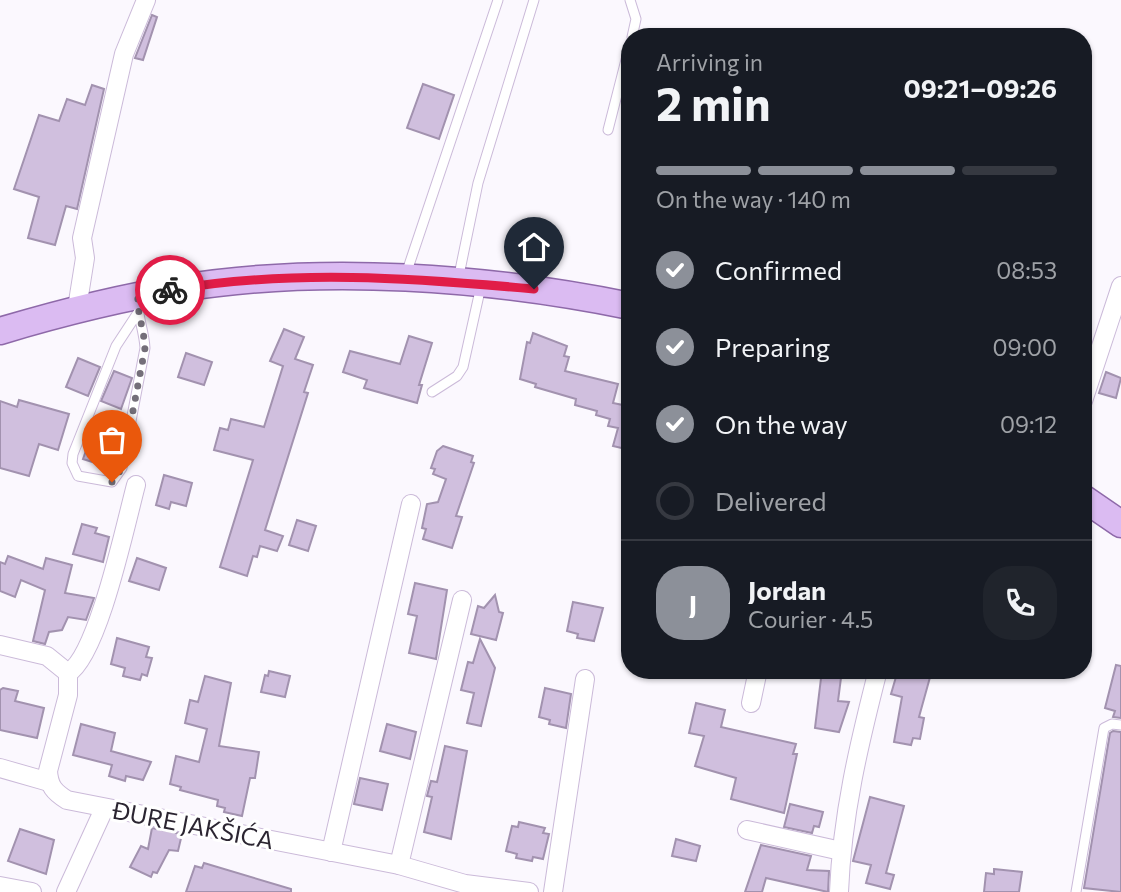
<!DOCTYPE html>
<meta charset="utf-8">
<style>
body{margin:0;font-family:Commissioner,sans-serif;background:#20242c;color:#f1f3f6;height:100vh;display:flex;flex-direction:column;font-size:26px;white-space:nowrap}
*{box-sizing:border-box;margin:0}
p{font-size:23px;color:#9ea1a6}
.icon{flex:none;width:38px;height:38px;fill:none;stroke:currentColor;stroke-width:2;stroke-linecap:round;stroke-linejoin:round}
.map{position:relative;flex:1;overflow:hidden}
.sheet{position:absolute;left:621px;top:28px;width:471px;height:651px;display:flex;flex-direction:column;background:#171b24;border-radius:28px;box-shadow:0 2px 5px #0004}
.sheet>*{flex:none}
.pin{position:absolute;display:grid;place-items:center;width:60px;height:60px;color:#fff;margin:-72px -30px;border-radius:50% 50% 50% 0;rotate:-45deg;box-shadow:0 0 7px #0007}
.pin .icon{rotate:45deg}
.courier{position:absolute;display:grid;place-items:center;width:70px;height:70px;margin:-35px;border:5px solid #e11d48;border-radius:50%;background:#fff;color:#222;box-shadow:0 2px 9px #0007}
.head em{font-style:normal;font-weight:700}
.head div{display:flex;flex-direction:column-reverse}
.head{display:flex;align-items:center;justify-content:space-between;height:119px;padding:0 35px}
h1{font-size:46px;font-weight:700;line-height:52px}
.bar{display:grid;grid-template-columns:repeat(4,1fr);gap:10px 7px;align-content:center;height:84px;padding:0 35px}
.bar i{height:9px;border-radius:5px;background:#363941}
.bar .active{background:#8c9099}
.bar p{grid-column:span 4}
.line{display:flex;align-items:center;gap:18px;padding:0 35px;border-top:2px solid #363941}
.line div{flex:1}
.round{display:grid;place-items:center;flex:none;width:74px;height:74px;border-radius:28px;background:#20242c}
ol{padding:0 35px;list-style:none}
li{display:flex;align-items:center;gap:21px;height:77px}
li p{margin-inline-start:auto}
li .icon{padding:7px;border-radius:50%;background:#8c9099;color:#fff;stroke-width:4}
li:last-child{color:#9ea1a6}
li i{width:38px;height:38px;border:4px solid #363941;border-radius:50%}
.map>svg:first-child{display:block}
.building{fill:#d0bfde;stroke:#a292af;stroke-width:2}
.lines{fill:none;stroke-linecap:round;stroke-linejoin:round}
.lane-casing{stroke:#cbbad9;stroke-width:11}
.street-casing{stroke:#cbbad9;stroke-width:20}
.primary-casing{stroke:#8e69a9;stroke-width:29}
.lane{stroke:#fff;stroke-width:9}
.street{stroke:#fff;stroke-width:18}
.primary{stroke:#dbbbf2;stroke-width:26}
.done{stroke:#746f79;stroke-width:7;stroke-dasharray:0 12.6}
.route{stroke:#e11d48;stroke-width:9}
.labels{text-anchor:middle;stroke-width:6;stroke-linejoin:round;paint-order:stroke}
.street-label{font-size:24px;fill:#2b2531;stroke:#fff}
</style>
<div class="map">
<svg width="1121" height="892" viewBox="0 0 1121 892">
<rect width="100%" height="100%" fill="#fbf8fe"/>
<g class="building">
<polygon points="152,15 157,17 143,60 135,58"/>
<polygon points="423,84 454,95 439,139 407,128"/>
<polygon points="92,85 104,89 77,209 66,206 55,245 28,238 39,197 14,189 39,115 59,121 67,99 85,105"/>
<polygon points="284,329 304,337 295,359 313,365 304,392 308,393 265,530 283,536 277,551 260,546 257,557 253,556 247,576 220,567 253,460 214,450 220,428 228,430 231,419 264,427 283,366 270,361"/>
<polygon points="533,333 567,346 564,356 569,357 565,371 618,384 613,403 623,405 625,400 630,401 630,450 613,446 618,428 608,426 610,419 596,415 597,411 575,405 576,399 535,387 536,384 520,379 527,342 530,343"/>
<polygon points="409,336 432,343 419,385 422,385 417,403 364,388 367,380 343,372 350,351 400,364"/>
<polygon points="186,353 212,362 204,385 178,377"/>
<polygon points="78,358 100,367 88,396 66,387"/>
<polygon points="114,371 132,378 121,409 101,401"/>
<polygon points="1106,372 1121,378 1116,398 1099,393"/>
<polygon points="19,400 69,414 58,450 39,444 29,476 0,468 0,401 17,407"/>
<polygon points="96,422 115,428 102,465 83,459"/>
<polygon points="443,446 473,456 471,462 474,463 456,516 462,517 452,548 423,539 426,529 422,528 427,504 438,502 446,479 433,474 435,469 431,468 437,451"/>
<polygon points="164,475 192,483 186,506 171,502 169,509 156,505"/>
<polygon points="297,520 316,526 308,551 289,545"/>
<polygon points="82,524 97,528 95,533 109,537 103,562 73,554"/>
<polygon points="8,556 43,569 46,558 72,565 65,593 94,598 86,620 68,617 62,630 49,632 45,644 33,641 45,590 21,580 15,597 0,591 0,562 5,564"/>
<polygon points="137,558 166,568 159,590 129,581"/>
<polygon points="415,583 447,590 436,659 409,653 417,616 408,614"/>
<polygon points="495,595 499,612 503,613 496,640 471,634 478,606 484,608"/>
<polygon points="573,602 603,608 594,641 577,638 578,634 567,631"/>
<polygon points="117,638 149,647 146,657 152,658 147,676 142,674 140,680 123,676 125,668 111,664"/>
<polygon points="480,639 495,668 481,726 467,723 474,693 461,690 468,662 473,663"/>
<polygon points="1116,665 1121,666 1121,718 1113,717 1115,711 1105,708"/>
<polygon points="822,670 842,670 838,701 849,702 839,732 815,728"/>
<polygon points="898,670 932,670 919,717 924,718 920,739 913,738 911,745 894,742 902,697 891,694"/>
<polygon points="269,671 290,676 285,697 261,692 265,675 268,676"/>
<polygon points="205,676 231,683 219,746 259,752 255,778 250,778 242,816 224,812 225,808 217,806 218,800 180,790 181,787 170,784 176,756 199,762 207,729 185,723 190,700 198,702"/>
<polygon points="3,688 18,691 15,701 44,708 37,738 0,730 0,690"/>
<polygon points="545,688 571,694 566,728 549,724 550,720 539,717"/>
<polygon points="696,703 725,710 721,727 796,744 793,754 797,754 784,813 731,799 736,778 695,766 704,736 689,733"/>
<polygon points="81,724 115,733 111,751 151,762 143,780 126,776 125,781 109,776 112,765 73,755"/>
<polygon points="387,724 416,732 410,759 380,751"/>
<polygon points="1113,731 1121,732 1121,892 1084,888 1110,733"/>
<polygon points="445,746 467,751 451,839 424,832 432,797 427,796 431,781 437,782"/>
<polygon points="360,778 388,784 382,810 354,804"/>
<polygon points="870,797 904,806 886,873 894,875 890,889 866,883 871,865 853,861"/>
<polygon points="790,804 823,812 819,827 814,826 812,833 784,827"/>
<polygon points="519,822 545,828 543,833 549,834 543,859 533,857 532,861 516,858 517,854 506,851 512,826 518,827"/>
<polygon points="152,828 182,834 178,851 169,850 157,873 153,872 151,877 130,867 141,846 148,849"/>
<polygon points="20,829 54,840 46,874 8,861"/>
<polygon points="676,839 700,846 696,861 672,856"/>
<polygon points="761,845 811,856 807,870 829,871 828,892 766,878 762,892 745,892"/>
<polygon points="204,863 291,889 291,892 186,892 195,866 202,868"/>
<polygon points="994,869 1022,872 1019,892 984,892 986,873 994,874"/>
</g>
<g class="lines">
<g class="lane-casing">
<g id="lane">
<polyline points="630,0 636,19 632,37"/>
<polyline points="608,130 630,44"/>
<polyline points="406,274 498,0"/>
<polyline points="458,280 478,183 534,0"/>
<path d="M137 314 116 346 73 454 72 463 78 476 112 482 122 468 145 348C144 330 137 316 138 299"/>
<polyline points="432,392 457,376 463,367 481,286"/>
<polyline points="1076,892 1104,728 1112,724 1121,725"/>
</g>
</g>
<g class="street-casing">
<g id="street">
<polyline points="77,308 85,258 82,238 124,54 146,0"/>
<polyline points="1083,401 1121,286"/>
<path d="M0 645 47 656 68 673V695L48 771C49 786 54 792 67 800L399 865 465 884 529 892"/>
<path d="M68 673C98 656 126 522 136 485"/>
<polyline points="751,703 758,670"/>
<polyline points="0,768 49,782"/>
<polyline points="747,830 841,851"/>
<polyline points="331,852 411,504"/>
<polyline points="399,865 462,600"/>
<polyline points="0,886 32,892"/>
<polyline points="66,892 104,809"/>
<polyline points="553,892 585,679"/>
<path d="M839 892C842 815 859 744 878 670"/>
</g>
</g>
<g class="primary-casing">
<g id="primary">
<path d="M0 331C60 313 119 298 181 288 325 265 487 277 630 306"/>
<polyline points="1083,498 1121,524"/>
</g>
</g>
<use href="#lane" class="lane"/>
<use href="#street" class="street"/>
<use href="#primary" class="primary"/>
</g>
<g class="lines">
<path class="done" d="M112 482 122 468 145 348C144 329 137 314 138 296L170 290"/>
<path class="route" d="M170 290C290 269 414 278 534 289"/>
</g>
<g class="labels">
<g class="street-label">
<text transform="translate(193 826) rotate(11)" y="8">ĐURE JAKŠIĆA</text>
</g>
</g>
</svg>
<div class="pin" style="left:112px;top:482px;background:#ea580c"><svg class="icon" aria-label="bag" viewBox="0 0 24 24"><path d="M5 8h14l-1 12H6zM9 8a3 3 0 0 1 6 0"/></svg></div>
<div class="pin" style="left:534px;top:289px;background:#1f2937"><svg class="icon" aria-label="home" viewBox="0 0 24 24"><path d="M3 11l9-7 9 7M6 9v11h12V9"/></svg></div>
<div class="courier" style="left:170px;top:290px"><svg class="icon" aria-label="bike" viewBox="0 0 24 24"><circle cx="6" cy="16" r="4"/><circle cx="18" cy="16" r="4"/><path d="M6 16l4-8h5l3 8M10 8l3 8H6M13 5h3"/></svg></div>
<section class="sheet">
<div class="head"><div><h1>2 min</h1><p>Arriving in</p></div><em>09:21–09:26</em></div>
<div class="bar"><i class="active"></i><i class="active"></i><i class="active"></i><i></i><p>On the way · 140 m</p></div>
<ol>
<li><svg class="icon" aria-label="check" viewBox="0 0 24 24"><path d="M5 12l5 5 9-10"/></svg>Confirmed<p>08:53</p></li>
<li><svg class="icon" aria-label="check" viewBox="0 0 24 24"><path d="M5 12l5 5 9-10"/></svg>Preparing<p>09:00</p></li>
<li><svg class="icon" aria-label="check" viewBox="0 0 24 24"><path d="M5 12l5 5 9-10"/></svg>On the way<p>09:12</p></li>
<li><i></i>Delivered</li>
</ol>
<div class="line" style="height:126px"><b class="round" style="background:#8c9099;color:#fff">J</b><div><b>Jordan</b><p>Courier · 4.5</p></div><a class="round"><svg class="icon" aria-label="phone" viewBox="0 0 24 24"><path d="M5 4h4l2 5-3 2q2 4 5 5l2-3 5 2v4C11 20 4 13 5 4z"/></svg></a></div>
</section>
</div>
